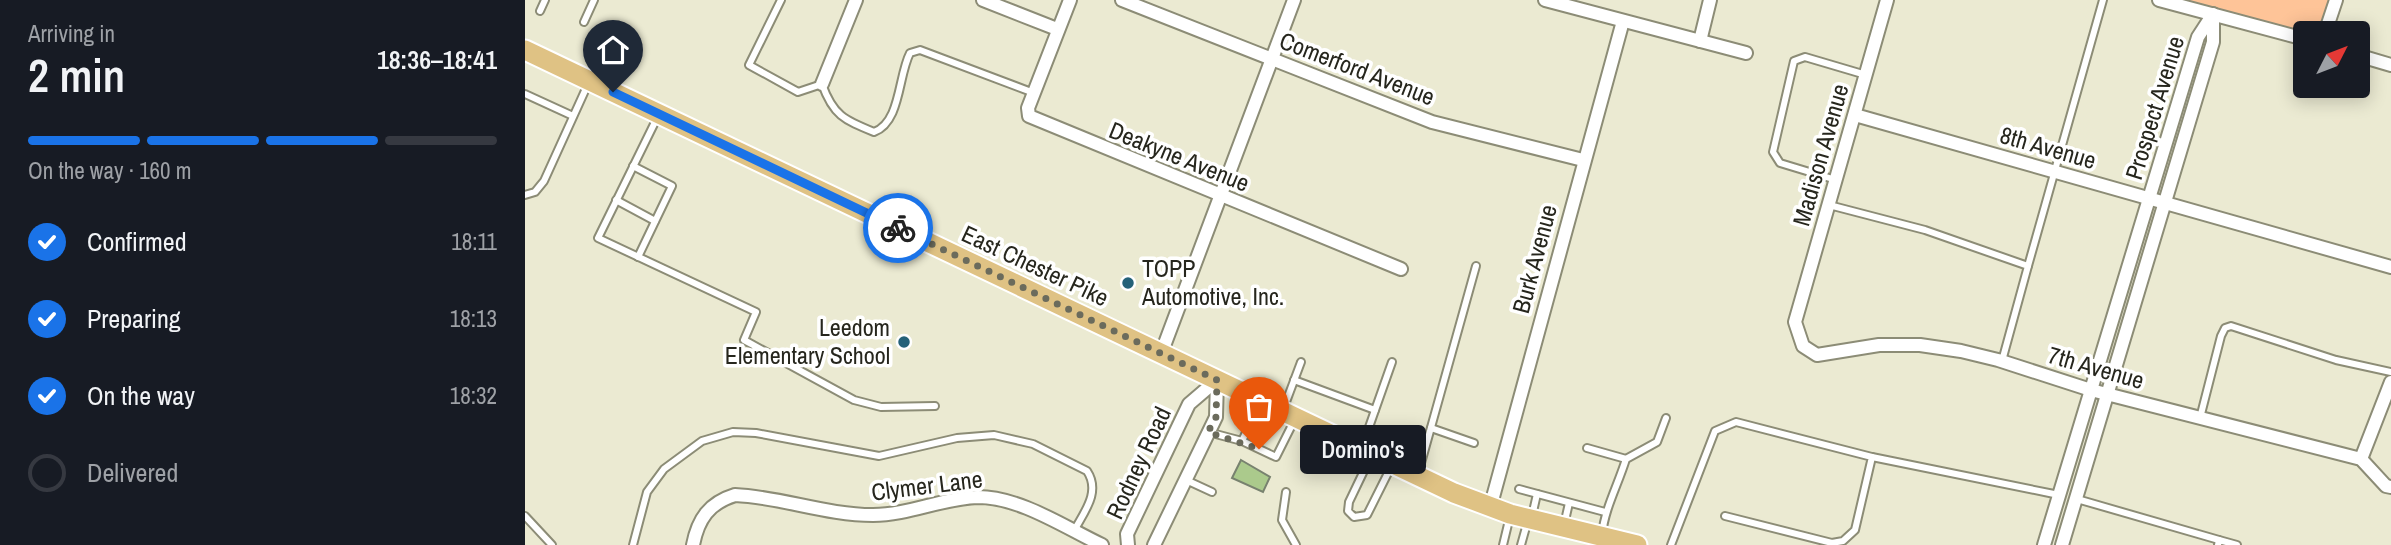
<!DOCTYPE html>
<meta charset="utf-8">
<style>
body{margin:0;font-family:"Archivo Narrow",sans-serif;background:#20242c;color:#f1f3f6;height:100vh;display:flex;flex-direction:column;font-size:26px;white-space:nowrap}
*{box-sizing:border-box;margin:0}
p{font-size:23px;color:#9ea1a6}
.icon{flex:none;width:38px;height:38px;fill:none;stroke:currentColor;stroke-width:2;stroke-linecap:round;stroke-linejoin:round}
.map{position:relative;flex:1;overflow:hidden}
.sheet{display:flex;flex-direction:column;background:#171b24;width:525px}
.sheet>*{flex:none}
.needle{width:46px;rotate:48deg}
.controls{position:absolute;left:1768px;top:21px;display:grid;gap:14px}
.controls a{display:grid;place-items:center;width:77px;height:77px;border-radius:7px;background:#171b24;box-shadow:0 4px 18px #0003;font-size:35px}
.pin{position:absolute;display:grid;place-items:center;width:60px;height:60px;color:#fff;margin:-72px -30px;border-radius:50% 50% 50% 0;rotate:-45deg;box-shadow:0 0 7px #0007}
.pin .icon{rotate:45deg}
.courier{position:absolute;display:grid;place-items:center;width:70px;height:70px;margin:-35px;border:5px solid #1a73e8;border-radius:50%;background:#fff;color:#222;box-shadow:0 2px 9px #0007}
.bubble{position:absolute;height:49px;border-radius:7px;background:#171b24;box-shadow:0 4px 18px #0003;font-size:23px;font-weight:600;line-height:49px;text-align:center}
.headline em{font-style:normal;font-weight:600}
.headline div{display:flex;flex-direction:column-reverse}
.headline{display:flex;align-items:center;justify-content:space-between;height:119px;padding:0 28px}
h1{font-size:46px;font-weight:600;line-height:52px}
.bar{display:grid;grid-template-columns:repeat(4,1fr);gap:10px 7px;align-content:center;height:84px;padding:0 28px}
.bar i{height:9px;border-radius:5px;background:#363941}
.bar .selected{background:#1a73e8}
.bar p{grid-column:span 4}
ol{padding:0 28px;list-style:none}
li{display:flex;align-items:center;gap:21px;height:77px}
li p{margin-inline-start:auto}
li .icon{padding:7px;border-radius:50%;background:#1a73e8;color:#fff;stroke-width:4}
li:last-child{color:#9ea1a6}
li i{width:38px;height:38px;border:4px solid #363941;border-radius:50%}
main{display:flex;flex:1;min-height:0}
.map>svg:first-child{display:block}
.green{fill:#fec498}
.building{fill:#abca8c;stroke:#78826f;stroke-width:2}
.lines{fill:none;stroke-linecap:round;stroke-linejoin:round}
.lane-casing{stroke:#8c8c76;stroke-width:10}
.street-casing{stroke:#8c8c76;stroke-width:16}
.primary-casing{stroke:#fff;stroke-width:23}
.lane{stroke:#fff;stroke-width:6}
.street{stroke:#fff;stroke-width:12}
.primary{stroke:#dfc284;stroke-width:19}
.done{stroke:#6b6b5c;stroke-width:7;stroke-dasharray:0 12.6}
.route{stroke:#1a73e8;stroke-width:9}
.poi-dot{fill:#246178;stroke:#fff;stroke-width:2.5}
.labels{text-anchor:middle;stroke-width:7;stroke-linejoin:round;paint-order:stroke}
.street-label{font-size:24px;fill:#26261d;stroke:#fff}
.poi-label{font-size:24px;fill:#26261d;stroke:#fff;text-anchor:start}
</style>
<main>
<section class="sheet">
<div class="headline"><div><h1>2 min</h1><p>Arriving in</p></div><em>18:36–18:41</em></div>
<div class="bar"><i class="selected"></i><i class="selected"></i><i class="selected"></i><i></i><p>On the way · 160 m</p></div>
<ol>
<li><svg class="icon" aria-label="check" viewBox="0 0 24 24"><path d="M5 12l5 5 9-10"/></svg>Confirmed<p>18:11</p></li>
<li><svg class="icon" aria-label="check" viewBox="0 0 24 24"><path d="M5 12l5 5 9-10"/></svg>Preparing<p>18:13</p></li>
<li><svg class="icon" aria-label="check" viewBox="0 0 24 24"><path d="M5 12l5 5 9-10"/></svg>On the way<p>18:32</p></li>
<li><i></i>Delivered</li>
</ol>
</section>
<div class="map">
<svg width="1866" height="545" viewBox="0 0 1866 545">
<rect width="100%" height="100%" fill="#ebead2"/>
<polygon class="green" points="1634,0 1811,0 1800,33 1780,33"/>
<polygon class="building" points="716,460 745,477 738,492 707,478"/>
<g class="lines">
<g class="lane-casing">
<g id="lane">
<path d="M256 0 224 65 273 92 297 84C308 115 319 120 349 132 376 122 373 76 385 53L395 50 509 93"/>
<polyline points="15,11 20,0"/>
<polyline points="59,22 69,0"/>
<polyline points="0,94 48,116"/>
<polyline points="133,116 73,238 231,312 219,340 329,400 356,407 410,406"/>
<polyline points="108,166 147,186 113,257"/>
<polyline points="1311,180 1255,163 1248,152 1269,61 1280,57 1341,75"/>
<polyline points="0,195 10,192 19,181 63,84"/>
<polyline points="91,200 130,221"/>
<polyline points="1304,205 1400,230 1503,266 1477,361"/>
<polyline points="1503,266 1578,0"/>
<polyline points="769,380 850,410"/>
<polyline points="758,410 776,362"/>
<polyline points="1675,418 1696,336 1700,328 1706,326 1811,360 1866,372"/>
<polyline points="906,428 949,443"/>
<polyline points="683,432 717,441 751,457 770,419"/>
<polyline points="717,441 734,405"/>
<polyline points="837,447 867,362"/>
<polyline points="1062,448 1101,459"/>
<polyline points="846,456 824,502 823,511 829,517 842,515 866,467"/>
<polyline points="1347,457 1534,495"/>
<polyline points="893,474 951,266"/>
<polyline points="661,480 687,492"/>
<polyline points="994,489 1080,512"/>
<polyline points="761,492 757,520 771,545"/>
<polyline points="1552,499 1694,540"/>
<polyline points="0,516 27,545"/>
<polyline points="1007,516 1012,494"/>
<polyline points="1039,525 1044,503"/>
<path d="M1077 534C1080 508 1093 485 1101 459L1132 442 1141 418"/>
<path d="M108 545 122 492 139 469 177 441 208 432 231 433 354 456 432 438 469 435 508 444 562 471C576 492 559 512 549 531"/>
<polyline points="978,545 985,516"/>
<polyline points="996,545 1003,520"/>
<polyline points="1146,545 1190,431 1211,422 1347,457 1330,530 1318,541 1307,543 1200,516"/>
<polyline points="1693,545 1694,540 1712,545"/>
</g>
</g>
<g class="street-casing">
<g id="street">
<polyline points="458,0 532,29"/>
<polyline points="545,0 503,108 504,116 876,269"/>
<polyline points="597,0 907,122 1058,160"/>
<polyline points="1020,0 1221,53"/>
<polyline points="1362,0 1270,322 1278,346 1292,355 1354,345 1395,345 1436,351 1473,360 1566,390 1836,459 1861,486 1866,487"/>
<polyline points="1634,0 1780,39"/>
<polyline points="1800,33 1811,0"/>
<polyline points="1175,41 1185,0"/>
<polyline points="1832,55 1866,65"/>
<polyline points="297,84 331,0"/>
<polyline points="1330,115 1866,267"/>
<polyline points="636,354 769,0"/>
<polyline points="1836,459 1866,382"/>
<polyline points="965,508 1098,21"/>
<path d="M168 545C173 519 184 503 210 495 256 497 301 515 348 515 384 515 417 498 453 497 495 497 539 527 577 545"/>
<polyline points="603,545 602,534 664,404 692,380"/>
<polyline points="629,545 691,417 692,380"/>
<polyline points="1519,545 1673,37 1688,14"/>
<polyline points="1537,545 1688,42 1688,15"/>
</g>
</g>
<g class="primary-casing">
<polyline id="primary" points="0,50 929,493 985,514 1112,545"/>
</g>
<use href="#lane" class="lane"/>
<use href="#street" class="street"/>
<use href="#primary" class="primary"/>
</g>
<g class="lines">
<polyline class="done" points="373,228 692,380 691,417 683,432 734,449"/>
<polyline class="route" points="88,92 373,228"/>
</g>
<g class="poi-dot">
<circle cx="603" cy="283" r="7"/>
<circle cx="379" cy="342" r="7"/>
</g>
<g class="labels">
<g class="street-label">
<text transform="translate(832 69) rotate(21)" y="8">Comerford Avenue</text>
<text transform="translate(1630 108) rotate(-73)" y="8">Prospect Avenue</text>
<text transform="translate(1523 148) rotate(16)" y="8">8th Avenue</text>
<text transform="translate(1296 155) rotate(-74)" y="8">Madison Avenue</text>
<text transform="translate(654 157) rotate(22)" y="8">Deakyne Avenue</text>
<text transform="translate(1010 259) rotate(-75)" y="8">Burk Avenue</text>
<text transform="translate(510 266) rotate(25)" y="8">East Chester Pike</text>
<text transform="translate(1571 368) rotate(16)" y="8">7th Avenue</text>
<text transform="translate(614 463) rotate(-65)" y="8">Rodney Road</text>
<text transform="translate(402 486) rotate(-7)" y="8">Clymer Lane</text>
</g>
<g class="poi-label">
<text x="617" y="277">TOPP<tspan x="617" dy="28">Automotive, Inc.</tspan></text>
<text x="365" y="336" text-anchor="end">Leedom<tspan x="365" dy="28">Elementary School</tspan></text>
</g>
</g>
</svg>
<div class="controls">
<a><svg class="needle" viewBox="-14 -14 28 28"><path d="M0-13l5 13h-10z" fill="#e53935"/><path d="M0 13l5-13h-10z" fill="#9ea1a6"/></svg></a>
</div>
<div class="pin" style="left:734px;top:449px;background:#ea580c"><svg class="icon" aria-label="bag" viewBox="0 0 24 24"><path d="M5 8h14l-1 12H6zM9 8a3 3 0 0 1 6 0"/></svg></div>
<div class="pin" style="left:88px;top:92px;background:#1f2937"><svg class="icon" aria-label="home" viewBox="0 0 24 24"><path d="M3 11l9-7 9 7M6 9v11h12V9"/></svg></div>
<div class="courier" style="left:373px;top:228px"><svg class="icon" aria-label="bike" viewBox="0 0 24 24"><circle cx="6" cy="16" r="4"/><circle cx="18" cy="16" r="4"/><path d="M6 16l4-8h5l3 8M10 8l3 8H6M13 5h3"/></svg></div>
<div class="bubble" style="left:775px;top:425px;width:126px">Domino's</div>
</div>
</main>
